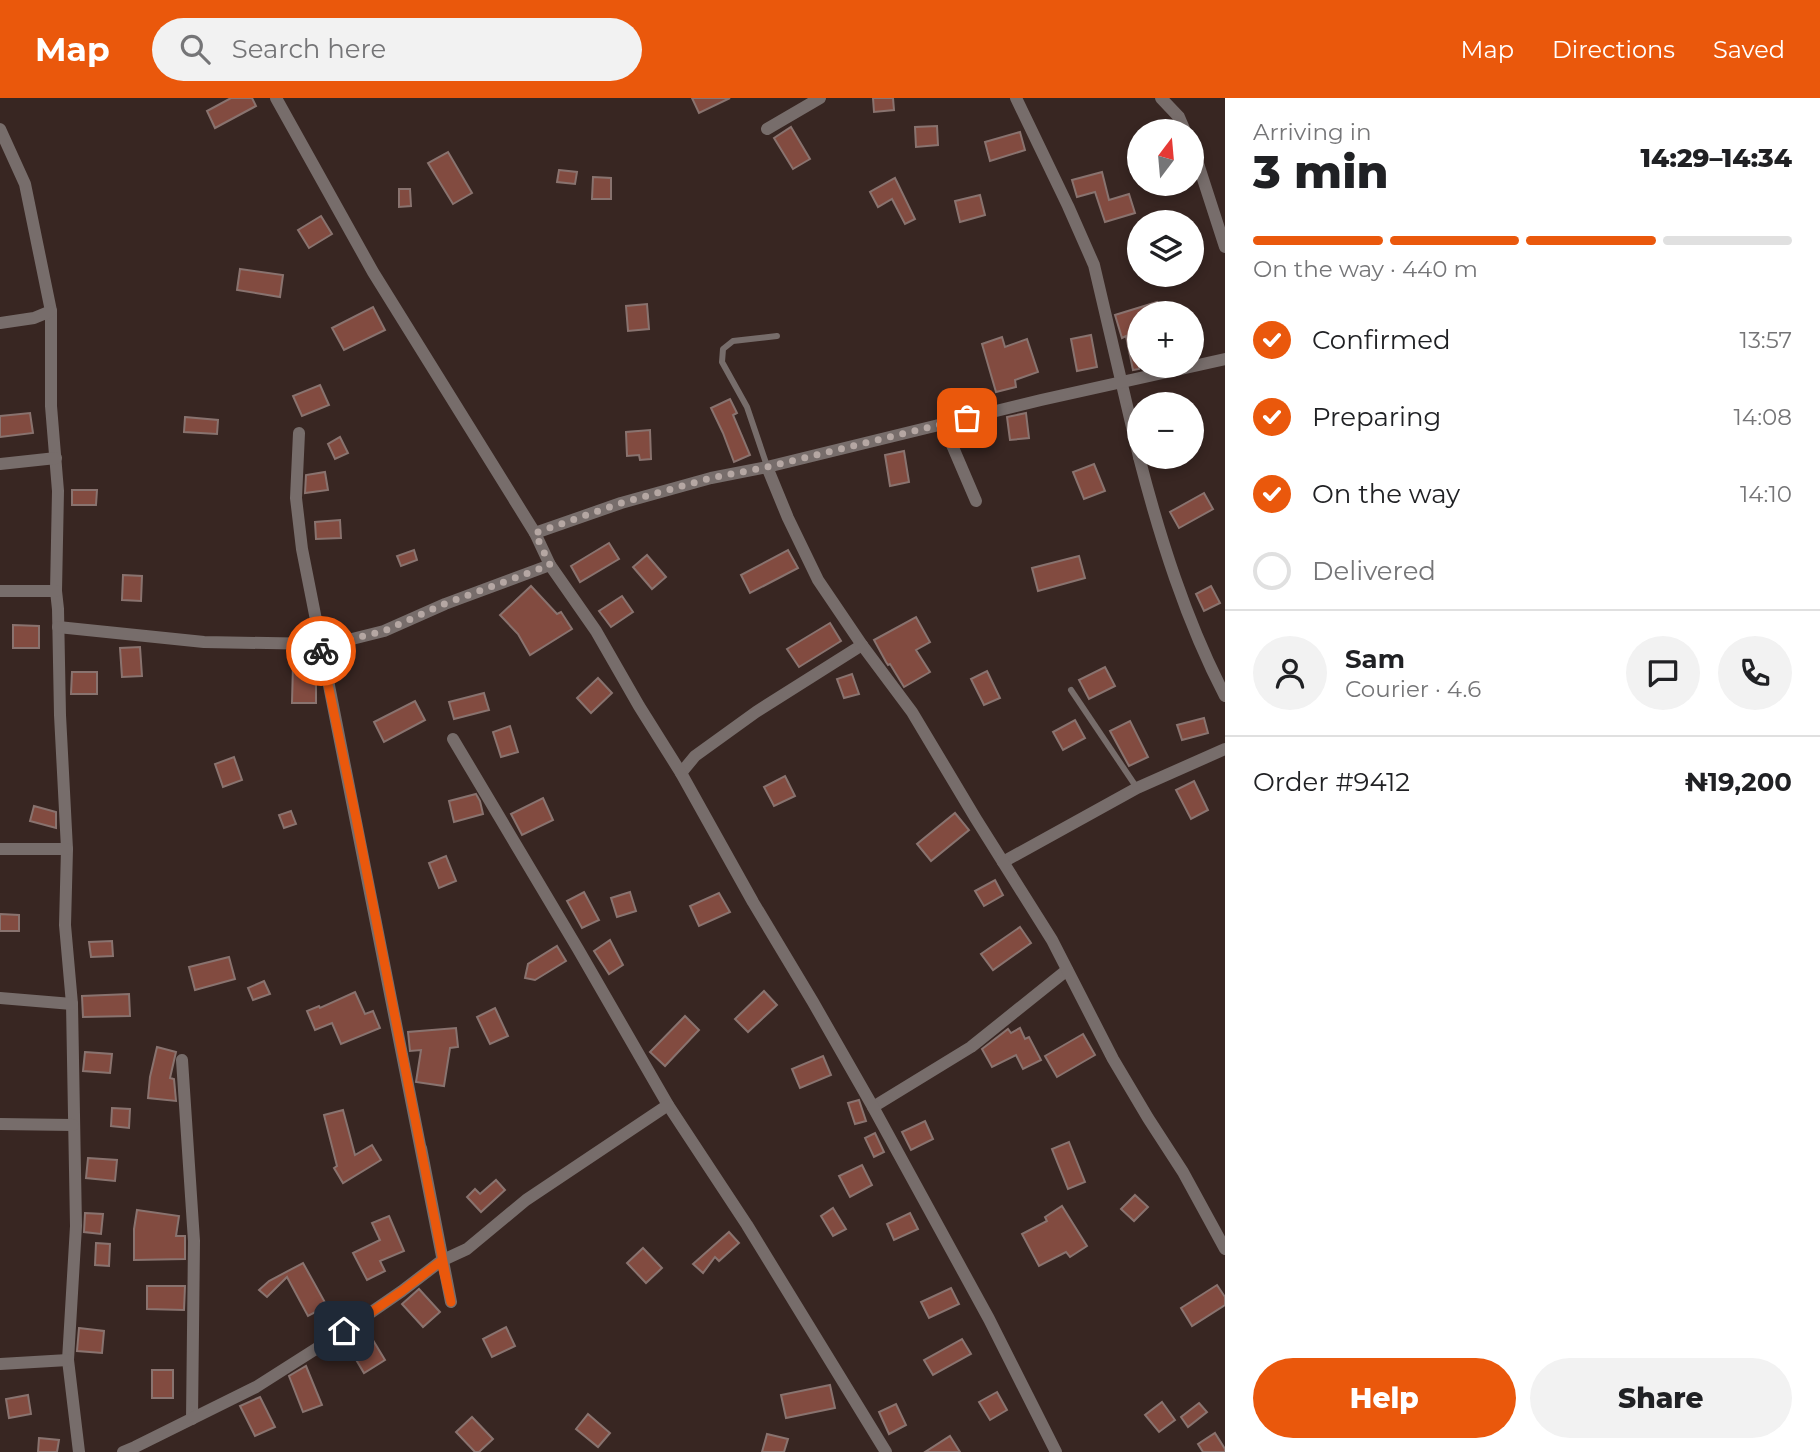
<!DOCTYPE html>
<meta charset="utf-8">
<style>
body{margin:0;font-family:Montserrat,sans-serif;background:#f2f2f2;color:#202124;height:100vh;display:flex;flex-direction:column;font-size:26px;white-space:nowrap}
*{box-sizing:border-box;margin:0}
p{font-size:23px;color:#757577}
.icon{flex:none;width:38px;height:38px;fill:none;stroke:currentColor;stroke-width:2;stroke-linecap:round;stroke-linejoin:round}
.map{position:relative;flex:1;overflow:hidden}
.details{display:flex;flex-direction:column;background:#fff;width:595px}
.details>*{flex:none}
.needle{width:46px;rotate:16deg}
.buttons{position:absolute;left:1127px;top:21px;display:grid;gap:14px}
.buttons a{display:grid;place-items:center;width:77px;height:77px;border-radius:50%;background:#fff;box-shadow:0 4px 10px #0003;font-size:35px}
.pin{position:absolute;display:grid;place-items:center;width:60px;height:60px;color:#fff;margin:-30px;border-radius:14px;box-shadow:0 4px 10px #0006}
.courier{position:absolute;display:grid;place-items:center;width:70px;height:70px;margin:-35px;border:5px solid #ea580c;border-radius:50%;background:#fff;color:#222;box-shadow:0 2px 9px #0007}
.headline em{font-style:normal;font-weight:800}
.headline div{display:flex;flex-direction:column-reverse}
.headline{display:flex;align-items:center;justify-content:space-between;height:119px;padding:0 28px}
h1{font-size:46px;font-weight:800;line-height:52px}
.bar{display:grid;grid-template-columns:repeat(4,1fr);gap:10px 7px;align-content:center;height:84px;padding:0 28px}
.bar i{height:9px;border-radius:5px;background:#e0e0e0}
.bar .on{background:#ea580c}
.bar p{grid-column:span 4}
.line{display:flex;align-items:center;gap:18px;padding:0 28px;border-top:2px solid #e0e0e0}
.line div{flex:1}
.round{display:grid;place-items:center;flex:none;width:74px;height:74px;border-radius:37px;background:#f2f2f2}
ol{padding:0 28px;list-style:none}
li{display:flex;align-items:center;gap:21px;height:77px}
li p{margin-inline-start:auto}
li .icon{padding:7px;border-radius:50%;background:#ea580c;color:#fff;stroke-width:4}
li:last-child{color:#757577}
li i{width:38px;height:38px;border:4px solid #e0e0e0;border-radius:50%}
.cta{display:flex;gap:14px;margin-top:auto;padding:14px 28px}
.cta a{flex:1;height:80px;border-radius:42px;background:#ea580c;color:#fff;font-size:28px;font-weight:800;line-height:80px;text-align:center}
.cta a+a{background:#f2f2f2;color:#202124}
header{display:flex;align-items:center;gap:42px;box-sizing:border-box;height:98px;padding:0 35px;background:#ea580c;color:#fff}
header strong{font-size:33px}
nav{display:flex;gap:38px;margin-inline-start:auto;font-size:24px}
.search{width:490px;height:63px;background:#f2f2f2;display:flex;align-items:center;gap:18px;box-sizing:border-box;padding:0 24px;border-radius:38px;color:#757577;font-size:26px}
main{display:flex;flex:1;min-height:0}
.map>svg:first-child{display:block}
.building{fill:#824b40;stroke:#89736f;stroke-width:2}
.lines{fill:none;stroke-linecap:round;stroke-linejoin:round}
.service{stroke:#776d6b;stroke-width:6}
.minor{stroke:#776d6b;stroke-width:12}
.done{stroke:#b5a7a3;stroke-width:7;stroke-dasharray:0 12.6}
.route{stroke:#ea580c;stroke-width:9}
</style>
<header>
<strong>Map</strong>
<div class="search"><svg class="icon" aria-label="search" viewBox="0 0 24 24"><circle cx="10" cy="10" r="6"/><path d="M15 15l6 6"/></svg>Search here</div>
<nav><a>Map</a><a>Directions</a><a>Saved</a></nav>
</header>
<main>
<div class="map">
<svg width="1225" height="1354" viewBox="0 0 1225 1354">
<rect width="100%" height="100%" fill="#382622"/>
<g class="building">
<polygon points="231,0 252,0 256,8 215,30 207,13"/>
<polygon points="692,0 730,0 699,15"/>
<polygon points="873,0 893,0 894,12 874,14"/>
<polygon points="937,28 938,47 916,49 915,29"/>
<polygon points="791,29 810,61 793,71 774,40"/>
<polygon points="1020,34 1025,52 990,63 985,44"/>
<polygon points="448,54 472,95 453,106 428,65"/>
<polygon points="559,72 577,74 575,86 557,84"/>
<polygon points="1102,74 1109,102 1129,96 1135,115 1105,124 1095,94 1077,99 1072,82"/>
<polygon points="593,79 611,80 611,101 592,101"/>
<polygon points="895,80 915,121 905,126 892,101 878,109 870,94"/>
<polygon points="399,91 410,91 411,108 399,109"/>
<polygon points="980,97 985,117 960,124 955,103"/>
<polygon points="321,118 332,136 309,150 298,132"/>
<polygon points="240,171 283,177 280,199 237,192"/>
<polygon points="1157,204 1161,215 1139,215 1139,271 1133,272 1126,238 1122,240 1115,217"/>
<polygon points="647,206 649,231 628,233 626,208"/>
<polygon points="373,209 385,232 344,252 332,230"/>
<polygon points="1091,237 1097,269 1077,273 1071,241"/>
<polygon points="1002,239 1005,249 1027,241 1038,274 1015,282 1016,289 996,294 982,246"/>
<polygon points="320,287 329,307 302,318 293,298"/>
<polygon points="730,301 737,315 733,317 750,357 734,364 723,335 711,310"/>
<polygon points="30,315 33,335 0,339 0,318"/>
<polygon points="1026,315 1029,340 1010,342 1007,319"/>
<polygon points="185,319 218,322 217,336 184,334"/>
<polygon points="650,332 651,361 640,362 639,357 627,358 626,334"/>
<polygon points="340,339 348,355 335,361 328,346"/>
<polygon points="904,353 909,384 890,388 885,357"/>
<polygon points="1094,366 1105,393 1084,401 1073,374"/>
<polygon points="325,374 328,392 305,395 306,377"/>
<polygon points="72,392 97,392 96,407 72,407"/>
<polygon points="1204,395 1213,411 1179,430 1170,414"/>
<polygon points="340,422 341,440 316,441 315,424"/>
<polygon points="609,445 619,461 580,484 571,468"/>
<polygon points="414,452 417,462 401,468 397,458"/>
<polygon points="788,452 798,470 750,495 741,477"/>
<polygon points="647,457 666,479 652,491 633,469"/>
<polygon points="1079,458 1085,480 1038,493 1032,470"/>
<polygon points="123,477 142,478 141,503 122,502"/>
<polygon points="531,488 557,516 561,514 572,531 530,557 518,536 500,517"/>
<polygon points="1211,488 1220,505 1204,513 1196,496"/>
<polygon points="622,498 633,514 611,529 599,513"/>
<polygon points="916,519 930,544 916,552 930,574 904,589 890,566 888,567 886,564 874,542"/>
<polygon points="830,525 841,543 799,569 787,551"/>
<polygon points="13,527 39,528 39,550 13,550"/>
<polygon points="140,549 142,578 122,579 120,550"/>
<polygon points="293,566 316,566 316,605 292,605"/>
<polygon points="1105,569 1115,588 1089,601 1079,582"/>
<polygon points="987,573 1000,600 984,607 971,581"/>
<polygon points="72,574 97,574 97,596 71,596"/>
<polygon points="852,576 859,596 844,600 837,581"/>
<polygon points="598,580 612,595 591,615 577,600"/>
<polygon points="484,595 489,612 454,621 449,604"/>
<polygon points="415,603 425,622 384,644 374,624"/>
<polygon points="1204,620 1208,635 1182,642 1177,627"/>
<polygon points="1075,622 1085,640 1063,652 1053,634"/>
<polygon points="1130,623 1148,659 1129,668 1110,633"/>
<polygon points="510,628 518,654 501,659 493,634"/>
<polygon points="234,659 242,682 223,689 215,666"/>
<polygon points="785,678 795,698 774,708 764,689"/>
<polygon points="1194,683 1208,712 1191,721 1176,692"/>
<polygon points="476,696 480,703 483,716 454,724 449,703"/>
<polygon points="543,700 553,722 522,737 511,716"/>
<polygon points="34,708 56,714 56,730 30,723"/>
<polygon points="291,713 296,726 284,730 279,717"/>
<polygon points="955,715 969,732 931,763 917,746"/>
<polygon points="446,758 456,783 439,790 429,765"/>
<polygon points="995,782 1003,797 984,808 975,793"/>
<polygon points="584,794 599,822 582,830 567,803"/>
<polygon points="630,794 636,813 617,819 611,800"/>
<polygon points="719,795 730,814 699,828 690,808"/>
<polygon points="0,816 19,817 19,833 0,833"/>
<polygon points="1020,829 1031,845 993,872 981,856"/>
<polygon points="610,842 623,867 609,876 594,853"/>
<polygon points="112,843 113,858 91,859 89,844"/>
<polygon points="557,848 566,863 535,882 525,880 528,866"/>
<polygon points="229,859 235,881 195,892 189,869"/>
<polygon points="264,883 270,896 253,902 248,890"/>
<polygon points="764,893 777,907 748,934 735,921"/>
<polygon points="355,894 365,916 373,913 380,930 341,946 332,925 315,932 307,913 319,908 320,910"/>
<polygon points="129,896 130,918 83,919 82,898"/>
<polygon points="495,910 508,938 490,946 477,919"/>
<polygon points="685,918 699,932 665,968 650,954"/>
<polygon points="456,930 458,949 450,950 444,988 416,984 421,952 410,953 408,934"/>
<polygon points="1020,930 1025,941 1029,939 1041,962 1023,971 1016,957 992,969 982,951 1008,931 1011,935"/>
<polygon points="1083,936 1095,957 1057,979 1045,958"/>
<polygon points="157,949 176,954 170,980 174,981 176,1003 148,1000 150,979"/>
<polygon points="85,954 112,956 110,975 83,973"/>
<polygon points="823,958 831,977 800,990 792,971"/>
<polygon points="859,1002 866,1023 855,1026 848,1005"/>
<polygon points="112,1010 130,1011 129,1030 111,1028"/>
<polygon points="343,1012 355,1057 372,1047 381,1062 343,1085 334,1070 337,1068 324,1017"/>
<polygon points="925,1023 933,1041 911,1052 902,1034"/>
<polygon points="875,1035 884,1054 874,1059 865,1040"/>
<polygon points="1069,1044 1085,1084 1068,1091 1052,1051"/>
<polygon points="88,1060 117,1062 115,1083 86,1080"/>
<polygon points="862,1067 872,1087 850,1099 839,1078"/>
<polygon points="496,1082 505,1092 481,1114 467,1099 475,1091 480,1096"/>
<polygon points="1135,1097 1148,1109 1134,1123 1121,1111"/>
<polygon points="1062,1108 1087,1148 1070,1159 1066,1154 1039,1168 1022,1136 1047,1123 1045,1119"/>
<polygon points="833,1110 846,1131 833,1138 821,1118"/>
<polygon points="137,1112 179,1118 176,1138 185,1138 185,1161 134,1162 134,1131"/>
<polygon points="85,1115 103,1116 101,1136 84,1134"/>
<polygon points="910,1115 918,1131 894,1142 887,1126"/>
<polygon points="389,1118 404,1153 380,1163 385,1173 367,1182 353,1155 380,1142 372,1125"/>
<polygon points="729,1134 739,1145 719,1163 715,1159 703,1175 693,1166"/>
<polygon points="96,1145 110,1146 109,1168 95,1167"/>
<polygon points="643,1150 662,1170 646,1185 627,1165"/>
<polygon points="303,1165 327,1208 308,1218 287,1179 267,1199 259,1192 269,1183"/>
<polygon points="1217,1187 1225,1199 1225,1207 1192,1228 1181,1210"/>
<polygon points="147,1188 185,1188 184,1212 147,1211"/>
<polygon points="951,1190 959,1206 929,1220 921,1204"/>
<polygon points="419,1191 440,1214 423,1229 402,1206"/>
<polygon points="365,1229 385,1262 364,1275 345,1243"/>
<polygon points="506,1229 515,1248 492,1259 483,1241"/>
<polygon points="79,1230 104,1233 102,1255 77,1253"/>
<polygon points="962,1241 971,1256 933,1277 924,1262"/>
<polygon points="306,1268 322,1307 303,1314 289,1278"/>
<rect x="152" y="1272" width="21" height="28"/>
<polygon points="830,1287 835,1310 786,1320 781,1297"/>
<polygon points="997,1294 1007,1312 990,1322 979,1304"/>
<polygon points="28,1297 31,1316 9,1320 6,1301"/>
<polygon points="260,1299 275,1329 255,1338 240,1308"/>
<polygon points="1162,1304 1175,1322 1159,1334 1145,1317"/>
<polygon points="1199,1305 1207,1314 1188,1329 1181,1319"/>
<polygon points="896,1306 906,1327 889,1336 879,1314"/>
<polygon points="588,1316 610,1335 598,1349 576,1331"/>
<polygon points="472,1319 493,1341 479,1354 475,1354 456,1334"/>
<polygon points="1215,1335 1225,1351 1225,1354 1203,1354 1198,1346"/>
<polygon points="767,1336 788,1341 784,1354 762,1354"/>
<polygon points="950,1338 960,1354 925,1354"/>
<polygon points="39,1340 59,1342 57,1354 38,1354"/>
</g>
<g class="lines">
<g class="service">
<polyline points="767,368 747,309 722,264 723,251 733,243 777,238"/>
<polyline points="1071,592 1137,690"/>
</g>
<g class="minor">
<polyline points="276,0 373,174 535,435"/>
<polyline points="1016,0 1068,108 1094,167 1139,359"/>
<polyline points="1161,0 1179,19 1185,33"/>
<polyline points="0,31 25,86 51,213 51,308 58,393 56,493 58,511 60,617 67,751 65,827 72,906 76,1128 68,1262 79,1354"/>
<polyline points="767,31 820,0"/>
<polyline points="1192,47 1225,149"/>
<polyline points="0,225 34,220 51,213"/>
<polyline points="943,326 976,403"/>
<polyline points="299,335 296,400 302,451 451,1204 421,1050"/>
<path d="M1139 359C1160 440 1186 523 1225 598"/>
<polyline points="0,366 56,360"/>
<polyline points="767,369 1041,302 1225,261"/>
<polyline points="0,493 56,493"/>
<polyline points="58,529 204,544 320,546 344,543 384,533 445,506 550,467"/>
<polyline points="453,641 578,851 668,1007 747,1127 886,1354"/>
<polyline points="681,675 695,658 756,614 862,547"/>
<polyline points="0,751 67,751"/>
<polyline points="1003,764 1137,690 1225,651"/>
<polyline points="0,900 72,906"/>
<polyline points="182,962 194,1143 192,1321"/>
<polyline points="873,1009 971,949 1067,872"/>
<polyline points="0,1026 73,1027"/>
<polyline points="0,1266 68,1262"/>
<polyline points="123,1354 135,1349 256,1289 344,1233 402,1193 441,1163 467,1151 526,1102 668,1007"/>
<polyline points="1056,1354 989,1221 873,1009 813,904 753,804 681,675 639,608 596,533 550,467 535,435 621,405 711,380 767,369 788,420 818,482 862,547 912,614 976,721 1052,842 1113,961 1148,1020 1183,1074 1225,1151"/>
</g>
</g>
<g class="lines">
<polyline class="done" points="321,553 320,546 344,543 384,533 444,506 550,467 535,435 621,405 711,380 767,369 967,320"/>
<polyline class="route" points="321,553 355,715 451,1204 441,1163 402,1193 344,1233"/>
</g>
</svg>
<div class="buttons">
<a><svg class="needle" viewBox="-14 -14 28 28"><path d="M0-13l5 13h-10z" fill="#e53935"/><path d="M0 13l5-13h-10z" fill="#757577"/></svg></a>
<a><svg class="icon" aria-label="layers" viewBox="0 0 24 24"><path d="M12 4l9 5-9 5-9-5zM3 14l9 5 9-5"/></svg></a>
<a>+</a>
<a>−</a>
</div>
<div class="pin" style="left:967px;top:320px;background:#ea580c"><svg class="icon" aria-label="bag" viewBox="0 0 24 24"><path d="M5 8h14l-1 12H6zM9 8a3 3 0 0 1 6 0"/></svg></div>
<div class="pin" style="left:344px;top:1233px;background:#1f2937"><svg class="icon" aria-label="home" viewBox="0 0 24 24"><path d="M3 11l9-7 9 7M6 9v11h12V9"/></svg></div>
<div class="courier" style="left:321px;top:553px"><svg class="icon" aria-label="bike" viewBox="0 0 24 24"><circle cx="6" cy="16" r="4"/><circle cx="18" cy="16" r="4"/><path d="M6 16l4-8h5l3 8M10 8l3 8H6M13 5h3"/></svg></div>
</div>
<section class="details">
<div class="headline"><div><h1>3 min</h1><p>Arriving in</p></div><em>14:29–14:34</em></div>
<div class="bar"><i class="on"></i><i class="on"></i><i class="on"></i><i></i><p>On the way · 440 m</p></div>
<ol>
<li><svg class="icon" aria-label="check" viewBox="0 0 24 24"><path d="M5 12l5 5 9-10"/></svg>Confirmed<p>13:57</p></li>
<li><svg class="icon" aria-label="check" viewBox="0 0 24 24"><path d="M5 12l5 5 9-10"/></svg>Preparing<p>14:08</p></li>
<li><svg class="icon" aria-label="check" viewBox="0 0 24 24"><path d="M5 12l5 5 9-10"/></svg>On the way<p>14:10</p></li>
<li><i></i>Delivered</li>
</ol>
<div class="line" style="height:126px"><a class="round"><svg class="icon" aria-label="person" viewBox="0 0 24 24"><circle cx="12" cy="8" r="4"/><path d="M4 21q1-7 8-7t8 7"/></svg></a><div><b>Sam</b><p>Courier · 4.6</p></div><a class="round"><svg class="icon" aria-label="chat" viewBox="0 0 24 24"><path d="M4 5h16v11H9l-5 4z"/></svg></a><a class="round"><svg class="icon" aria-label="phone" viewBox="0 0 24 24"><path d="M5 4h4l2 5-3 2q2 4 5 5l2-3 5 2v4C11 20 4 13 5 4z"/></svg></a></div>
<div class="line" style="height:91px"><div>Order #9412</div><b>₦19,200</b></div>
<div class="cta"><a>Help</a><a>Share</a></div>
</section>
</main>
